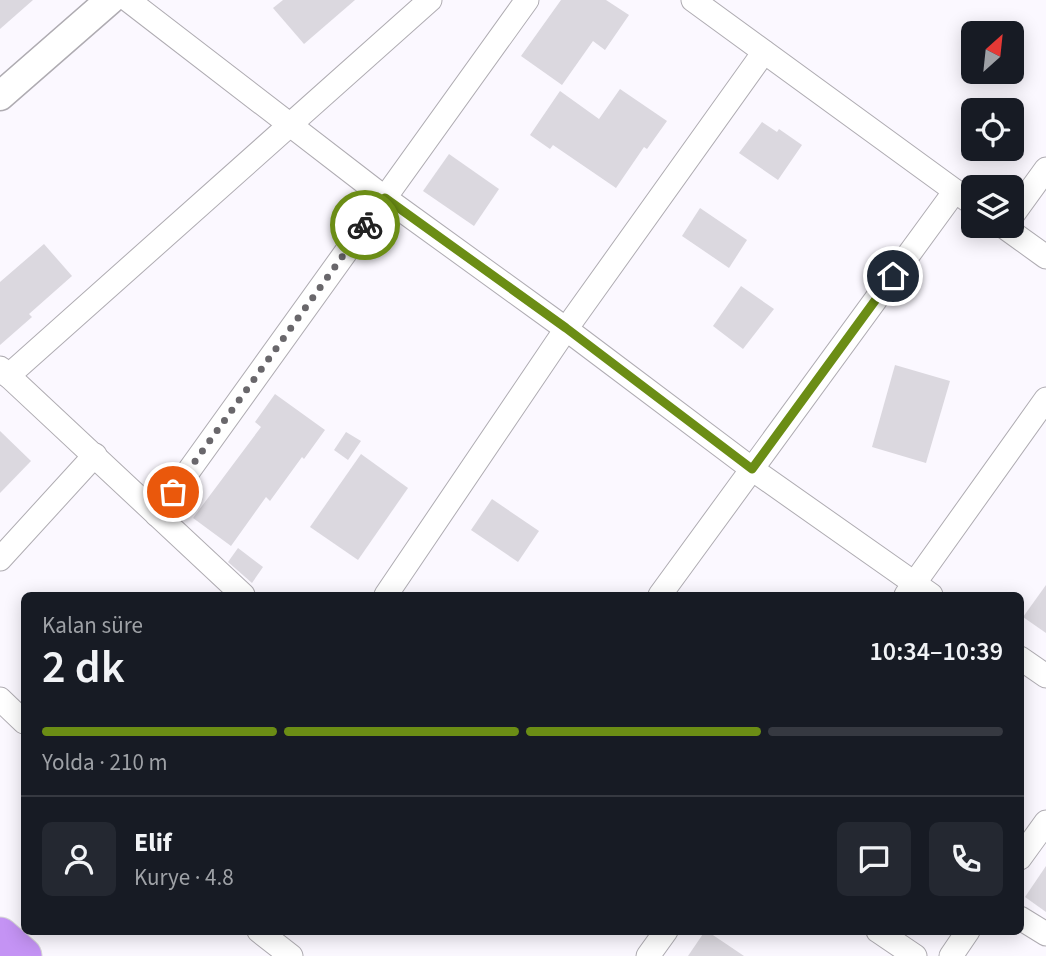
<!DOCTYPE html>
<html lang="tr">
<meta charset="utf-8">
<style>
body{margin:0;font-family:"Source Sans 3",sans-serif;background:#242831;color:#f1f3f6;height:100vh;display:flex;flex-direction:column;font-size:26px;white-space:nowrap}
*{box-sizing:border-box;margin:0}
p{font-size:23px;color:#9ea1a6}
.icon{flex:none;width:38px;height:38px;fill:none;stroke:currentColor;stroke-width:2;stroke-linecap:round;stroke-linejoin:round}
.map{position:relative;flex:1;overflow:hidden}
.panel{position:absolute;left:21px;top:592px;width:1003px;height:343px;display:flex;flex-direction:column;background:#171b24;border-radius:10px;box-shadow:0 4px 18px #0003}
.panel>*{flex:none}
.needle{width:46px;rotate:27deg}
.fabs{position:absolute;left:961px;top:21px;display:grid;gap:14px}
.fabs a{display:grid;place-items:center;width:63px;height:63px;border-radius:10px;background:#171b24;box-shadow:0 4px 18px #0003;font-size:35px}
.pin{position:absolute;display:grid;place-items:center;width:60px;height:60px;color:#fff;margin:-30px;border:4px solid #fff;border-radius:50%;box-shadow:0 2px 7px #0007}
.courier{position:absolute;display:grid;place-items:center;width:70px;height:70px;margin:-35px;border:5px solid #6b8d15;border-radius:50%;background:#fff;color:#222;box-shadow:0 2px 9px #0007}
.summary em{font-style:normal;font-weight:600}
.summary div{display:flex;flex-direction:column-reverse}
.summary{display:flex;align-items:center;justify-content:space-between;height:119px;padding:0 21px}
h1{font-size:46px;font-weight:600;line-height:52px}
.bar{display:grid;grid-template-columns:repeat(4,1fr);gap:10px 7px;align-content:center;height:84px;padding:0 21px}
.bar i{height:9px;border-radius:5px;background:#363941}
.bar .on{background:#6b8d15}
.bar p{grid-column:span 4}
.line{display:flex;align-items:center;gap:18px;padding:0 21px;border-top:2px solid #363941}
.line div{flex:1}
.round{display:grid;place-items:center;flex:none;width:74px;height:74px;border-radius:10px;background:#242831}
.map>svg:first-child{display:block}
.building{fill:#dbd8df}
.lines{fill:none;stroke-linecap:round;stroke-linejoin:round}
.minor-casing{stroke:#afacb2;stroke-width:25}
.tertiary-casing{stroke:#afacb2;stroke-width:31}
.trunk-casing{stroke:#d6d6d6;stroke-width:39}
.minor{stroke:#fff;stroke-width:23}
.tertiary{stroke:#fff;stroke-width:28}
.trunk{stroke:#c493f4;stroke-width:37}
.done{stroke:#69676b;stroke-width:7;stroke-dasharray:0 12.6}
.route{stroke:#6b8d15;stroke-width:9}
</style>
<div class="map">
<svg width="1046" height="956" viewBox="0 0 1046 956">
<rect width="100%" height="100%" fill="#fbf8ff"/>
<g class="building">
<polygon points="0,0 33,0 0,29"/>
<polygon points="283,0 355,0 304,44 273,8"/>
<polygon points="561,0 606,0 629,15 605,50 593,41 562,85 521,56"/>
<polygon points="620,89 667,121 647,149 644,147 616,188 553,145 550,149 530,135 560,91 599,119"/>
<polygon points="762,122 777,132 779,129 802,145 778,180 739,153"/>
<polygon points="449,154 499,189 474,226 423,191"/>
<polygon points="700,208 747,240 729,268 682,236"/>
<polygon points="44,244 72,276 29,314 32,317 0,345 0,282"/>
<polygon points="741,286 774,309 743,349 713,326"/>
<polygon points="895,365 950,381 926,463 872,447"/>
<polygon points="275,394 325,430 304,459 302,457 270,501 266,497 231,546 193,518 261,427 255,422"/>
<polygon points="0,431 31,461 0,493"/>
<polygon points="346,432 361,441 348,460 334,450"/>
<polygon points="361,454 408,488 358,560 310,527"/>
<polygon points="492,499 539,531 518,562 471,530"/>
<polygon points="238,548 263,567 252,583 228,562"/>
<polygon points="1046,585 1046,633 1023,617"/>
<polygon points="1046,866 1046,912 1025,897"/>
<polygon points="705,931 707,931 744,956 688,956"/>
</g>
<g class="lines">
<g class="minor-casing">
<g id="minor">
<polyline points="128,0 385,198 566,329 752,469 931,595"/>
<polyline points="693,0 973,204"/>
<polyline points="1012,216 1046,169"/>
<polyline points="1003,226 1046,257"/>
<polyline points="0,368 243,595"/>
<polyline points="8,376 430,0"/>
<polyline points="157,515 527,0"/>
<polyline points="0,559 95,455"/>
<polyline points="386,595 566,329 764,52"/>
<polyline points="660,595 955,191"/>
<polyline points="906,595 1046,399"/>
<polyline points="1020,658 1046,676"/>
<polyline points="0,699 24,722"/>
<polyline points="1020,858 1046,822"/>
<polyline points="1020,918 1046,934"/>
<polyline points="259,931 291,956"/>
<polyline points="878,931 915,956"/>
<polyline points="648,956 666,931"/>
<polyline points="951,956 968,931"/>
</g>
</g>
<g class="tertiary-casing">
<polyline id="tertiary" points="0,96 110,0"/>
</g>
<g class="trunk-casing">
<polyline id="trunk" points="0,936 23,956"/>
</g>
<use href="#minor" class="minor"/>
<use href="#tertiary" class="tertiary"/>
<use href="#trunk" class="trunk"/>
</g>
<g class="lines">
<polyline class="done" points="173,492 365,225"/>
<polyline class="route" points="365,225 385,198 566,328 752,469 893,276"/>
</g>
</svg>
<div class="fabs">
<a><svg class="needle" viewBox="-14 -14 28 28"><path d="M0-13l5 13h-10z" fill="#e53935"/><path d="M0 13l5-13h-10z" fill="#9ea1a6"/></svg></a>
<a><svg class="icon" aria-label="locate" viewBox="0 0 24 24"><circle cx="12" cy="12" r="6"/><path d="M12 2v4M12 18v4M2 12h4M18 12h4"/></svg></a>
<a><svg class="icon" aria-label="layers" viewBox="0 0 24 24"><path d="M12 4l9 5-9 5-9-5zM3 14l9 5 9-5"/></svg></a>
</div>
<div class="pin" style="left:173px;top:492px;background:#ea580c"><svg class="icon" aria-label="bag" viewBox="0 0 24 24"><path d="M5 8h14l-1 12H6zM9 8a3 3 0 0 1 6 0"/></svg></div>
<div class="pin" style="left:893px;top:276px;background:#1f2937"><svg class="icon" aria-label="home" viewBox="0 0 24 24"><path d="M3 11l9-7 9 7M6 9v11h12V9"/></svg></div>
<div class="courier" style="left:365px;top:225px"><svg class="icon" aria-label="bike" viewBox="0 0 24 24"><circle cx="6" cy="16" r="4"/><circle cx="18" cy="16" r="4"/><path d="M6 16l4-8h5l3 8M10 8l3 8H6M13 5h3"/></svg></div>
<section class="panel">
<div class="summary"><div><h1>2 dk</h1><p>Kalan süre</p></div><em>10:34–10:39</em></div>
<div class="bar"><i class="on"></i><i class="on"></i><i class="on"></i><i></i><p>Yolda · 210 m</p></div>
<div class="line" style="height:126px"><a class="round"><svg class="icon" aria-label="person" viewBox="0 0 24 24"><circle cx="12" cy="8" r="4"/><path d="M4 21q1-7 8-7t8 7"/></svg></a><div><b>Elif</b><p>Kurye · 4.8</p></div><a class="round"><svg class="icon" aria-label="chat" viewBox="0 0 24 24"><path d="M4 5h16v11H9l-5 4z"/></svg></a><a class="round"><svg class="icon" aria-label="phone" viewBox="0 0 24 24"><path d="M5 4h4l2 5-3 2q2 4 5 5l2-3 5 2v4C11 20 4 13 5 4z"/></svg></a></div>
</section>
</div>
